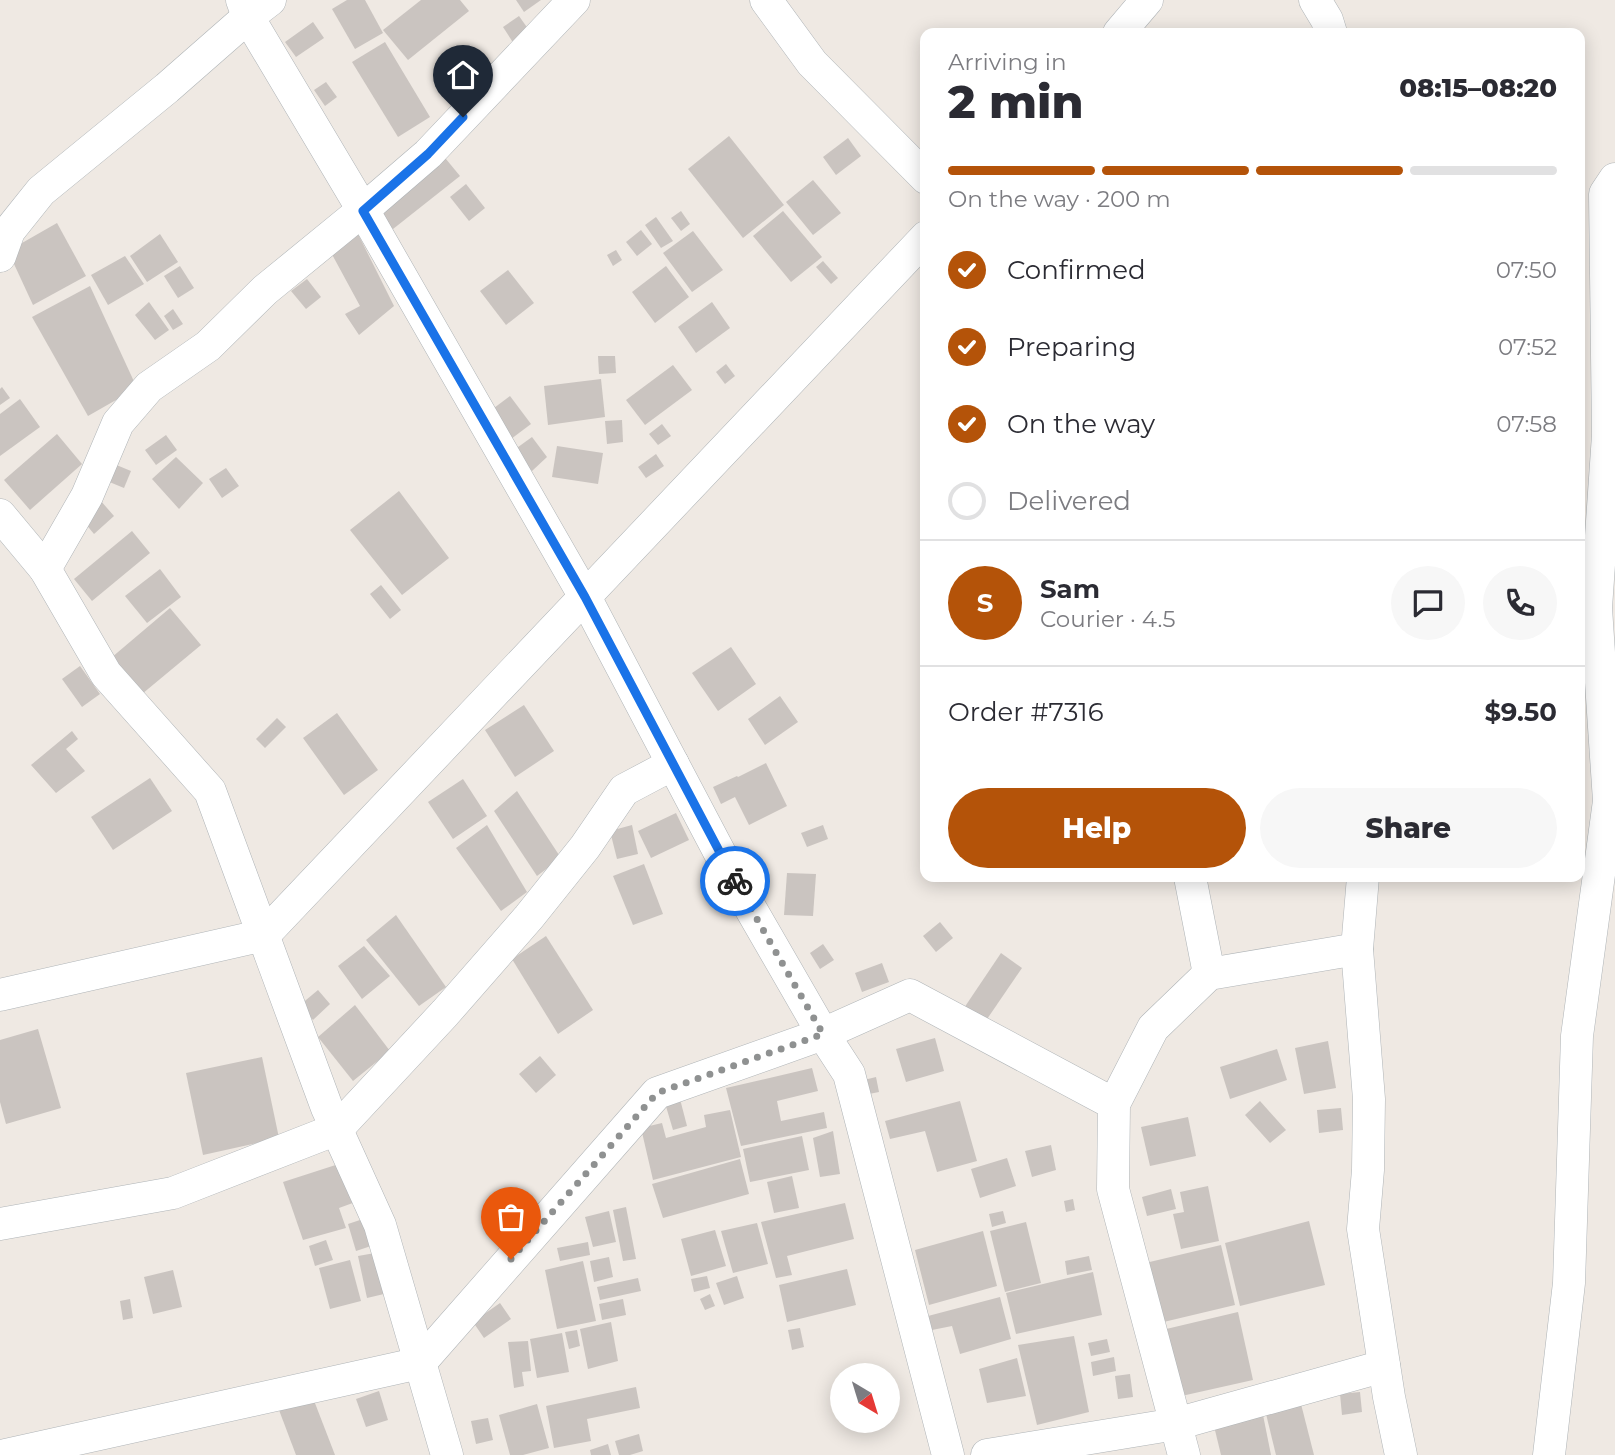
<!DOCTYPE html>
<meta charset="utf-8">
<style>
body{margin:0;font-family:Montserrat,sans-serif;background:#f7f7f7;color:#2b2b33;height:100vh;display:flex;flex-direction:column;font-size:26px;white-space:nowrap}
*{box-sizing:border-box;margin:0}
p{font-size:23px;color:#7c7c81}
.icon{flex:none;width:38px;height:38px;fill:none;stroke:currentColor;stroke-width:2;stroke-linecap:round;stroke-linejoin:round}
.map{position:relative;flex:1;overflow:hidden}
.side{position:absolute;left:920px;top:28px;width:665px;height:854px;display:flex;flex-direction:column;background:#fff;border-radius:14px;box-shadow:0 4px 18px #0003}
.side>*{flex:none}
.needle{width:46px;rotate:142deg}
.fabs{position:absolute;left:830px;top:1363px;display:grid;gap:14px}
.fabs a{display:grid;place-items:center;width:70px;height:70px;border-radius:50%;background:#fff;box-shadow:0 4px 18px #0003;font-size:35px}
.pin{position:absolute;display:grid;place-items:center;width:60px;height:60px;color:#fff;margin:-72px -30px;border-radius:50% 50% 50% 0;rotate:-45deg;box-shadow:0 0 7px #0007}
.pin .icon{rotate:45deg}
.courier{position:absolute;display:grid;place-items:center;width:70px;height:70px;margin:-35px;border:5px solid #1a73e8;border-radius:50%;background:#fff;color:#222;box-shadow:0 2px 9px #0007}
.summary em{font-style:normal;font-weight:800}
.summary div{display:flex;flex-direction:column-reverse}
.summary{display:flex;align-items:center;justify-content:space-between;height:119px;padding:0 28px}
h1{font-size:46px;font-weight:800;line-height:52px}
.bar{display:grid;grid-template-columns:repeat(4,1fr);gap:10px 7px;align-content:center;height:84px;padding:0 28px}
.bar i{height:9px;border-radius:5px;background:#e1e1e2}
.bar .active{background:#b45309}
.bar p{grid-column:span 4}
.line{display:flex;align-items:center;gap:18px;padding:0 28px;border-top:2px solid #e1e1e2}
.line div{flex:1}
.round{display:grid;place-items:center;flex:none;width:74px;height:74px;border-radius:37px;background:#f7f7f7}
ol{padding:0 28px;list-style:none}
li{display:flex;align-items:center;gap:21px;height:77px}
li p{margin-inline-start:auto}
li .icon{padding:7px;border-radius:50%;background:#b45309;color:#fff;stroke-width:4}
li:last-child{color:#7c7c81}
li i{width:38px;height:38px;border:4px solid #e1e1e2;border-radius:50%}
.action{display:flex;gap:14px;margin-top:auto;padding:14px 28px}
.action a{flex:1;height:80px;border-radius:42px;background:#b45309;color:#fff;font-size:28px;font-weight:800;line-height:80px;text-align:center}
.action a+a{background:#f7f7f7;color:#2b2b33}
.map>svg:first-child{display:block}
.building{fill:#cac4c0}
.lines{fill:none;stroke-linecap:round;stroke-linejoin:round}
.minor-casing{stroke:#afb4b7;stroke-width:33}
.minor{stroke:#fff;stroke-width:32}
.done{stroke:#8f9191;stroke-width:7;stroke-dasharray:0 12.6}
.route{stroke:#1a73e8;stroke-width:9}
</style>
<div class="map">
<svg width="1615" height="1455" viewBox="0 0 1615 1455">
<rect width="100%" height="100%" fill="#efe9e3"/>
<g class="building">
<polygon points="347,0 365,0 383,33 355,49 332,9"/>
<polygon points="421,0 460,0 469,11 408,60 383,30"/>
<polygon points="516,0 541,0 524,12"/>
<polygon points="519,16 531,33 514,44 503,27"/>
<polygon points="313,22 324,38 296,57 285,42"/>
<polygon points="385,42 430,117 398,137 352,62"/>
<polygon points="326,82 337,97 325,106 314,90"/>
<polygon points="729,136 784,205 743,238 688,169"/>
<polygon points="848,138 861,156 836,175 823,157"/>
<polygon points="441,153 460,176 393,229 374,206"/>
<polygon points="813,180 841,213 813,235 786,202"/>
<polygon points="466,184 485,208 469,221 450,197"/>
<polygon points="681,211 690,224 681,231 671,218"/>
<polygon points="783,211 822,257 791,282 753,236"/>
<polygon points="656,217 673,241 661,248 645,225"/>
<polygon points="57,223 86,276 33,305 8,251"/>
<polygon points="356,230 394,306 359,335 345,314 360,306 328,247"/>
<polygon points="641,230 652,244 637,256 626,242"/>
<polygon points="693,231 723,270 692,292 663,253"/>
<polygon points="160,234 178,262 147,282 130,256"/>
<polygon points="616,250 622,260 613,266 607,255"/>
<polygon points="125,256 144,284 108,305 91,275"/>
<polygon points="823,261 838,278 831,284 816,267"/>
<polygon points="180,266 194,288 178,298 164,276"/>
<polygon points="666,266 689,297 655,323 632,292"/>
<polygon points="508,270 534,303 506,325 480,291"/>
<polygon points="307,279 321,297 306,309 291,291"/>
<polygon points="90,286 137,388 88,416 32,317"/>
<polygon points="149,302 169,330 155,340 135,315"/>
<polygon points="712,302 730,328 696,353 678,327"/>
<polygon points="173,309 183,324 173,330 164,316"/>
<polygon points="598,356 615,356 616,373 599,374"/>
<polygon points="726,364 735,376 725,384 716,372"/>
<polygon points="673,365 692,390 645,425 626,400"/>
<polygon points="601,379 605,417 548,425 544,386"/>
<polygon points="2,387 10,398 0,405 0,389"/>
<polygon points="510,396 531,424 511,439 490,411"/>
<polygon points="20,399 40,427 0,456 0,414"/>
<polygon points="622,420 623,442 607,444 605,421"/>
<polygon points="662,424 671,436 658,445 649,434"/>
<polygon points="57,434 82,464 30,510 4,480"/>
<polygon points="166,435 177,450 156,465 145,450"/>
<polygon points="532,437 547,457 532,471 514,450"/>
<polygon points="557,446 603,453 598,484 552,477"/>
<polygon points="656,454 664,466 646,478 638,467"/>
<polygon points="176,457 203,483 179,509 152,479"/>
<polygon points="114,464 131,471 124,488 107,481"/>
<polygon points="226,468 239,486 222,498 209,479"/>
<polygon points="399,491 449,558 402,595 350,530"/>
<polygon points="100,500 114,516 94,534 80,517"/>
<polygon points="132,531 150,553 92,601 74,579"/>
<polygon points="160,569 181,597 147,623 125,596"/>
<polygon points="381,585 401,610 390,619 370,594"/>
<polygon points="170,608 201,645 142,694 111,658"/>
<polygon points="731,647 756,684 718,711 692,673"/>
<polygon points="80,666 100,694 82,707 62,679"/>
<polygon points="780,696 798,722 765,745 748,719"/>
<polygon points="524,705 554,751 515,777 485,730"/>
<polygon points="337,713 378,770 344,795 303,738"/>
<polygon points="277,718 286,727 265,748 256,739"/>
<polygon points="72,731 78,739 66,749 85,771 56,793 31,765"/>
<polygon points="766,763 787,806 749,825 735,797 721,804 713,787 737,776 738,777"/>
<polygon points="150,778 172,811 113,850 91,817"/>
<polygon points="463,779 487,816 453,839 428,802"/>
<polygon points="517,791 561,858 537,876 494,811"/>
<polygon points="676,813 689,840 651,858 638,831"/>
<polygon points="487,825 527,892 501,911 456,848"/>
<polygon points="632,825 638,854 617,859 610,831"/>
<polygon points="823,825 828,839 807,847 801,833"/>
<polygon points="644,864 663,914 633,925 613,876"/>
<polygon points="787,873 816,874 813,916 784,915"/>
<polygon points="396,915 446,987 419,1006 366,940"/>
<polygon points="940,922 953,938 936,952 923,936"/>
<polygon points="546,936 593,1010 558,1034 512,959"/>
<polygon points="823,944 834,960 820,969 810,953"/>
<polygon points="364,946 390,976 362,999 338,966"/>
<polygon points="1001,953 1022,968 983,1025 962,1011"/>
<polygon points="882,963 889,982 862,992 855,973"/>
<polygon points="318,990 330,1004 313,1020 300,1005"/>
<polygon points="355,1005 390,1051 353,1081 318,1037"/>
<polygon points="38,1029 61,1108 6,1124 0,1102 0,1040"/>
<polygon points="935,1038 944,1071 906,1082 896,1049"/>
<polygon points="1328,1041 1336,1088 1304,1094 1295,1048"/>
<polygon points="1277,1049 1287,1080 1230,1099 1220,1067"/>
<polygon points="540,1056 556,1075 536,1093 519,1074"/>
<polygon points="262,1057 279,1138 203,1155 186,1073"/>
<polygon points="812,1068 818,1091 777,1101 781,1121 824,1112 827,1128 741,1146 726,1088"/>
<polygon points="876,1077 879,1092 859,1096 856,1082"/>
<polygon points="680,1099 687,1126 673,1130 665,1103"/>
<polygon points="960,1101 977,1161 937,1172 925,1131 890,1139 885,1121"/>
<polygon points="1260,1101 1286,1130 1270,1143 1245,1115"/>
<polygon points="1341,1108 1343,1130 1319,1133 1317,1110"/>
<polygon points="730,1110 741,1157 653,1180 641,1128 662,1123 666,1138 706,1127 704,1115"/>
<polygon points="1188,1117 1196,1156 1150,1166 1141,1127"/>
<polygon points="833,1131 840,1174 820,1177 813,1138"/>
<polygon points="802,1136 809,1170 750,1182 743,1149"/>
<polygon points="1051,1145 1056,1170 1032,1177 1025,1151"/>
<polygon points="1007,1158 1016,1186 980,1198 971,1169"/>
<polygon points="740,1159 749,1194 663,1218 652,1184"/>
<polygon points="348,1161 361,1200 339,1208 346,1228 303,1240 283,1182"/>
<polygon points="792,1176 799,1208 774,1213 767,1182"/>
<polygon points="1208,1186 1219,1241 1181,1249 1173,1214 1184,1212 1180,1192"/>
<polygon points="1171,1189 1176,1209 1147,1216 1142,1197"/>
<polygon points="1073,1199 1075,1210 1066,1212 1064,1201"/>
<polygon points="845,1203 854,1239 787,1256 792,1275 776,1278 761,1222"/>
<polygon points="626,1207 636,1259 623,1261 613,1210"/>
<polygon points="609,1211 616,1242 593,1247 585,1217"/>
<polygon points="1003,1211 1006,1223 992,1227 989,1214"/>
<polygon points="366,1218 374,1245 356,1251 348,1224"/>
<polygon points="1309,1221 1325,1285 1240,1306 1225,1243"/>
<polygon points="1026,1222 1041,1283 1005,1292 990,1231"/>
<polygon points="757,1223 768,1264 733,1273 721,1231"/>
<polygon points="715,1230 726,1266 691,1276 681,1239"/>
<polygon points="983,1231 997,1286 929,1305 915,1250"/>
<polygon points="326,1240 333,1260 315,1266 309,1246"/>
<polygon points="588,1242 590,1255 560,1261 557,1248"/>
<polygon points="1221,1245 1235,1305 1151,1325 1137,1265"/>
<polygon points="375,1253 384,1294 367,1298 358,1256"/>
<polygon points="1089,1256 1092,1270 1067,1275 1065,1261"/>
<polygon points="609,1257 613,1277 594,1282 590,1261"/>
<polygon points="350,1260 361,1301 330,1309 319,1268"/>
<polygon points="583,1261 596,1321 557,1329 545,1270"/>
<polygon points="847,1269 856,1305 787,1322 779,1285"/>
<polygon points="173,1270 182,1307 153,1314 144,1277"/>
<polygon points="1093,1272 1102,1315 1016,1334 1006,1293"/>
<polygon points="707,1276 710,1288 694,1292 691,1279"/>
<polygon points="737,1276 744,1298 724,1305 716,1283"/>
<polygon points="638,1278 641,1291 600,1300 597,1287"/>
<polygon points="710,1294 715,1306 705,1310 700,1299"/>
<polygon points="1000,1297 1011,1339 960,1354 952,1326 932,1330 928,1316"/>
<polygon points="130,1299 133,1318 123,1320 120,1301"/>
<polygon points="623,1299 626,1315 602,1320 599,1304"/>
<polygon points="500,1303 511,1319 484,1338 473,1322"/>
<polygon points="1238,1312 1253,1380 1177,1397 1162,1330"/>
<polygon points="611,1322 618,1361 588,1369 580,1329"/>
<polygon points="800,1328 804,1347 792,1350 788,1330"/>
<polygon points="577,1330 580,1346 569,1349 565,1332"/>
<polygon points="562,1333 569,1372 537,1378 530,1339"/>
<polygon points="1074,1336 1089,1412 1037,1425 1018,1345"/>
<polygon points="1107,1339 1110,1352 1091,1356 1088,1343"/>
<polygon points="528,1341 531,1371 522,1372 524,1386 514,1388 508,1342"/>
<polygon points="1114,1357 1116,1371 1093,1376 1091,1362"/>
<polygon points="1017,1358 1026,1396 987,1403 979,1369"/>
<polygon points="1130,1374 1133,1397 1118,1399 1115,1376"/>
<polygon points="636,1387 640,1408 587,1419 591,1441 554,1448 546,1406"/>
<polygon points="379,1391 388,1420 366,1427 356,1399"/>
<polygon points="1360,1392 1362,1412 1342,1415 1340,1394"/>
<polygon points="313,1398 335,1455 296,1455 279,1410"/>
<polygon points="537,1404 549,1448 523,1455 510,1455 499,1415"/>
<polygon points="1301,1404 1314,1455 1276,1455 1266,1414"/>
<polygon points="1263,1415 1271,1455 1221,1455 1214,1426"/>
<polygon points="488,1418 493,1440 476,1444 471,1421"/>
<polygon points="639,1434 643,1451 630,1455 619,1455 615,1441"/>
<polygon points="608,1444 611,1455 591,1455 590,1450"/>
</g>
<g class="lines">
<g class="minor-casing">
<g id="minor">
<polyline points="242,0 248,17 363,210 585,597 733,878 823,1034 849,1074 948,1455"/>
<polyline points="766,0 812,63 926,178"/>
<polyline points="1315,0 1327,20 1331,33"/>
<polyline points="1119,33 1147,0"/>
<polyline points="0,256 9,231 41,191 167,88 248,17 270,0"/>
<polyline points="0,515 45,569 106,674 210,791 327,1108 380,1225 447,1455"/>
<polyline points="45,569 87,496 118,423 149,387 208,346 265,290 363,210 428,154 574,0"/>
<polyline points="1190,877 1209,974"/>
<polyline points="1363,877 1357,949 1369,1099 1368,1170 1363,1229 1389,1397 1401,1455"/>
<polyline points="0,995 264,935 926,237"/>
<polyline points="0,1224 173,1193 337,1129 445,1013 529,917 585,847 624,790 673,764"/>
<polyline points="5,1455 420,1363 657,1093 823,1034 910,995 1114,1104"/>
<polyline points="987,1455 1176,1424 1384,1366"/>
<polyline points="1184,1455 1113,1189 1114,1104 1153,1028 1209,974 1357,949"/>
<polyline points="1549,1455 1569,1283 1577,1036 1609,801 1596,608 1608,435 1605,194 1615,179"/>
</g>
</g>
<use href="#minor" class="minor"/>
</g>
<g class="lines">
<polyline class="done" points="511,1259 657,1093 823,1034 735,881"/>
<polyline class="route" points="463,117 428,154 363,211 585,597 735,881"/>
</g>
</svg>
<div class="fabs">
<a><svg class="needle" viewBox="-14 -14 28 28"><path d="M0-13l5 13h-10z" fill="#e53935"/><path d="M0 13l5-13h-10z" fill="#7c7c81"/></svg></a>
</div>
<div class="pin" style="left:511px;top:1259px;background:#ea580c"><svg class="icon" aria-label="bag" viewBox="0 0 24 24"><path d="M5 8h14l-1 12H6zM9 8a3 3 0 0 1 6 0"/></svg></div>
<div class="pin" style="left:463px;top:117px;background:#1f2937"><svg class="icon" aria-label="home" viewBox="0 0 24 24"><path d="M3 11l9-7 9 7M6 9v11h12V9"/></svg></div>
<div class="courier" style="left:735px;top:881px"><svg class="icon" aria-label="bike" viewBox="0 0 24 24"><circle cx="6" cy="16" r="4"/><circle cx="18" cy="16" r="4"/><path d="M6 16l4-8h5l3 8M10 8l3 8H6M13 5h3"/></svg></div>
<section class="side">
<div class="summary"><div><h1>2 min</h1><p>Arriving in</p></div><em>08:15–08:20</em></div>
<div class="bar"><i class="active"></i><i class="active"></i><i class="active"></i><i></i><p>On the way · 200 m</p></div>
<ol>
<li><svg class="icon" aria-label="check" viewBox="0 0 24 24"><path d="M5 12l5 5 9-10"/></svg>Confirmed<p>07:50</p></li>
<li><svg class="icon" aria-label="check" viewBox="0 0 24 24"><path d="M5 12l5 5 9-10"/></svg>Preparing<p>07:52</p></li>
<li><svg class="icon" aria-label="check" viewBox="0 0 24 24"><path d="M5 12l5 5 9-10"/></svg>On the way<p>07:58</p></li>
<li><i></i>Delivered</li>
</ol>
<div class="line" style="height:126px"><b class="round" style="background:#b45309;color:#fff">S</b><div><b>Sam</b><p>Courier · 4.5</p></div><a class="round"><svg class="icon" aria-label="chat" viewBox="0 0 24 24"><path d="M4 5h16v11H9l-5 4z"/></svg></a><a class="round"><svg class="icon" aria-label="phone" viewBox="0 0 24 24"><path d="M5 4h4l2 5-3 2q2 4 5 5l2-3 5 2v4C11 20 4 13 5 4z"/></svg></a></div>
<div class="line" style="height:91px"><div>Order #7316</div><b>$9.50</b></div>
<div class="action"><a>Help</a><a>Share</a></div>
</section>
</div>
